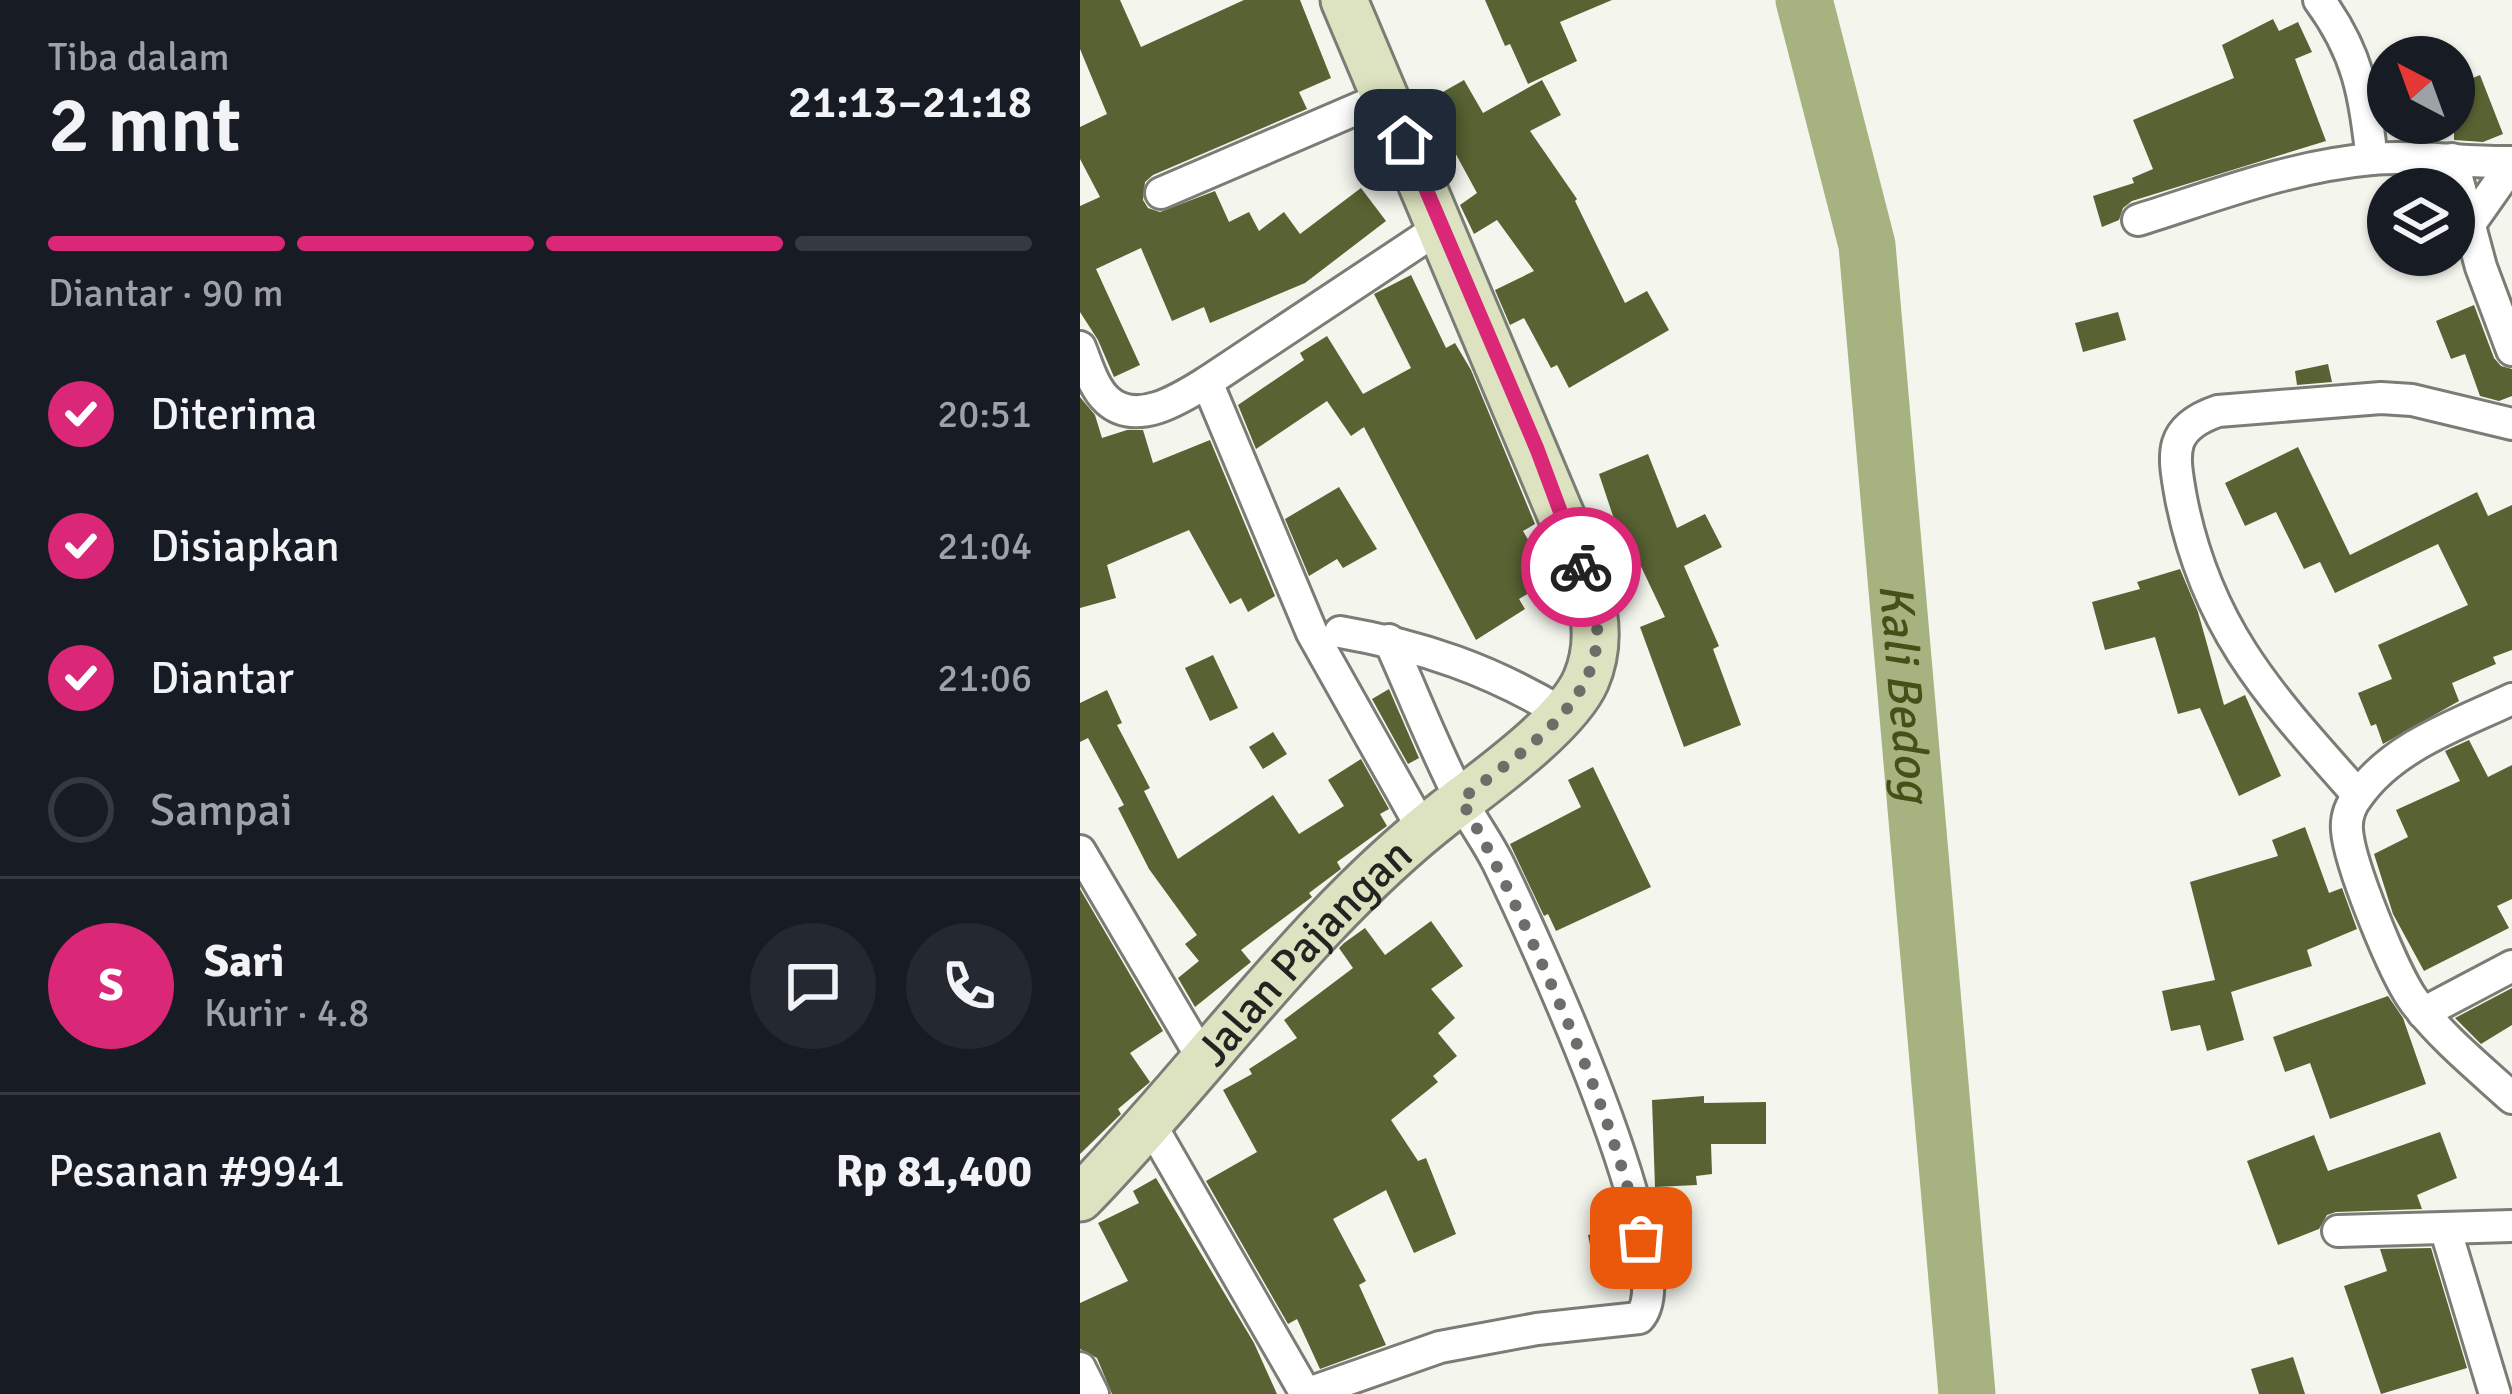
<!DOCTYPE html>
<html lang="id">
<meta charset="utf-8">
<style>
body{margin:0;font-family:Signika,sans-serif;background:#242831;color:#f1f3f6;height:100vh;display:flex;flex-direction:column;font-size:45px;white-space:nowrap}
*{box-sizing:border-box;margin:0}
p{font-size:39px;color:#9ea1a6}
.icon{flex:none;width:66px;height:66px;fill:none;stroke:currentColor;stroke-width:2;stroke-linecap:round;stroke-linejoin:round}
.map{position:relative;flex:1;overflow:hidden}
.side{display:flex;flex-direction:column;background:#171b24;width:1080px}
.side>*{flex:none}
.needle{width:78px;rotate:319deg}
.buttons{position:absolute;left:1287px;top:36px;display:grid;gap:24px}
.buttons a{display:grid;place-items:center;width:108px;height:108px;border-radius:50%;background:#171b24;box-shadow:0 3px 9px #0004;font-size:60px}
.pin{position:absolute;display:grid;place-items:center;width:102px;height:102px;color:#fff;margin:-51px;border-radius:24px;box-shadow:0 6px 18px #0006}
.courier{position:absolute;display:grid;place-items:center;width:120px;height:120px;margin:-60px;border:9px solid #db2777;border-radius:50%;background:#fff;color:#222;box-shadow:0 3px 15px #0007}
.summary em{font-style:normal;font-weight:600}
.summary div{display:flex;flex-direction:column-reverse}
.summary{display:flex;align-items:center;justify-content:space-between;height:204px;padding:0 48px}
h1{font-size:78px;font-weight:600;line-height:90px}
.bar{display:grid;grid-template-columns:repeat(4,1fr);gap:18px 12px;align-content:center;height:144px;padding:0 48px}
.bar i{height:15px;border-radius:9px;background:#363941}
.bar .active{background:#db2777}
.bar p{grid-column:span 4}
.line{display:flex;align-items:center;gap:30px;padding:0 48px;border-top:3px solid #363941}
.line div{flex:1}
.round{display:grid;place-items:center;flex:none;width:126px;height:126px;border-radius:63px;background:#242831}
ol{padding:0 48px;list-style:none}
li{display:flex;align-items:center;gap:36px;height:132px}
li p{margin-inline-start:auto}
li .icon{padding:12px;border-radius:50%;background:#db2777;color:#fff;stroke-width:4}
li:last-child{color:#9ea1a6}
li i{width:66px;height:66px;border:6px solid #363941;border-radius:50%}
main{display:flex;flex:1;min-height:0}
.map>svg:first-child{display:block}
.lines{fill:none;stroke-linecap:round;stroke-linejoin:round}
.river{stroke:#a6b380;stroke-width:57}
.building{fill:#586232}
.street-casing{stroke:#7a7c75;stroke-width:36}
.secondary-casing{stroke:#7a7c75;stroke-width:51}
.street{stroke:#fff;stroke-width:30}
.secondary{stroke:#dde3c0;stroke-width:45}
.done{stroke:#6c6e69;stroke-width:12;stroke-dasharray:0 21.6}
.route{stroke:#db2777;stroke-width:15}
.labels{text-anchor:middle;stroke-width:12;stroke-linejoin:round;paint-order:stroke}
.street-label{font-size:45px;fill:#232421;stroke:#fff}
.water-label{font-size:48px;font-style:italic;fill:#455016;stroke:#fff}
</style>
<main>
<section class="side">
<div class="summary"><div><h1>2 mnt</h1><p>Tiba dalam</p></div><em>21:13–21:18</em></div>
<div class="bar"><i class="active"></i><i class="active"></i><i class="active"></i><i></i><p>Diantar · 90 m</p></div>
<ol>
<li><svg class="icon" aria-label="check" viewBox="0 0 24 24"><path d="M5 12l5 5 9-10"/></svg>Diterima<p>20:51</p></li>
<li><svg class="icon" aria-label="check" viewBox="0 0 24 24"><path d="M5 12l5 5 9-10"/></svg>Disiapkan<p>21:04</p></li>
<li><svg class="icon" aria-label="check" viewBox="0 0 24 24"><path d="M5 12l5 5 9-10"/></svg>Diantar<p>21:06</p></li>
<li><i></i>Sampai</li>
</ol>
<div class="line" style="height:216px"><b class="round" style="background:#db2777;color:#fff">S</b><div><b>Sari</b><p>Kurir · 4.8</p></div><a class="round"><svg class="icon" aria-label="chat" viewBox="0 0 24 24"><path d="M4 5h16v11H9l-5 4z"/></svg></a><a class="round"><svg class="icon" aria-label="phone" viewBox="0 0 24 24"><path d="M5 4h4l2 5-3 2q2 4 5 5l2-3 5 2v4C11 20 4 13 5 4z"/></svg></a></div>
<div class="line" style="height:156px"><div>Pesanan #9941</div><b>Rp 81,400</b></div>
</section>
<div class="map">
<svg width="1432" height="1394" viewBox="0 0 1432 1394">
<rect width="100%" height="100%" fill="#f4f6ee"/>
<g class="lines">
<path class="river" id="s1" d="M724 0 787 245 887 1394"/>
</g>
<g class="building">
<polygon points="0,0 40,0 61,47 164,0 220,0 251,78 219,92 227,109 73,175 65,182 63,200 68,208 80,212 135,191 149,222 169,212 179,231 204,212 220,234 281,188 306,221 225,283 130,323 124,307 92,321 61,248 16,269 60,365 34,377 18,340 0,312 0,206 20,197 0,159 0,127 27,114 0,49"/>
<polygon points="405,0 532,0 480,22 497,61 448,84 430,44 425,46"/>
<polygon points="1193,19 1199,31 1218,22 1232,52 1215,59 1246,141 1052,201 1043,208 1039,220 1022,227 1013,196 1054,183 1052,178 1073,169 1053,120 1154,78 1142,45"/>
<polygon points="1400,75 1423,134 1403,142 1374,140 1374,86"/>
<polygon points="384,80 403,113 462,80 481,115 450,131 497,199 495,201 545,303 567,291 589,330 489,388 477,365 471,368 444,318 430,325 415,290 454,271 417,220 394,234 380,205 397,193 347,101"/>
<polygon points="331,275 366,348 375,343 391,370 455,524 443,531 472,579 439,599 445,609 396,640 284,427 271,436 247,401 176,449 158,405 224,360 220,353 247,336 283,394 331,368 294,294"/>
<polygon points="1394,305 1414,358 1421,366 1432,369 1432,396 1419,401 1400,396 1385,354 1371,359 1356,321"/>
<polygon points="1038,312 1046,340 1003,352 995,323"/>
<polygon points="1248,364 1252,382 1217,385 1215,371"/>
<polygon points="0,397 15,415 22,438 47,430 63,430 73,463 130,440 195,596 168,612 161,598 150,604 109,530 27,565 36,598 0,608"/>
<polygon points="1218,447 1270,555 1397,492 1408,516 1432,505 1432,650 1413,657 1416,664 1372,683 1379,701 1303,744 1296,724 1291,726 1278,693 1312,679 1298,645 1388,605 1358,544 1255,593 1240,562 1224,569 1196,512 1165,526 1145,483"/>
<polygon points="568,454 597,528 625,514 642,547 604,566 639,646 633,649 661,725 604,747 560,627 585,617 547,537 541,540 519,474"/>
<polygon points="259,487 297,549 263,568 257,559 229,576 205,519"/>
<polygon points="1100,569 1118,612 1144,705 1165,695 1201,776 1159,796 1120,708 1098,714 1075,637 1025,650 1012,602 1060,589 1057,582"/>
<polygon points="133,655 158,708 130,721 105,668"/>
<polygon points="309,689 339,758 328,764 292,699"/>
<polygon points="27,690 42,723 37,725 70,788 64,791 98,859 193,795 219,834 264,806 248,780 281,759 309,809 300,814 307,826 257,862 261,869 229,893 232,897 161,950 171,962 115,1007 98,978 119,961 105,944 117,935 69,869 38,808 44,805 8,738 0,742 0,703"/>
<polygon points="193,732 207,754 183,769 169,747"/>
<polygon points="1389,740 1408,777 1432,765 1432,899 1417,906 1429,928 1344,971 1313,914 1294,854 1328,837 1316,810 1380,781 1365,751"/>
<polygon points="513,767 571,887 476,931 468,914 464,916 430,844 501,807 488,780"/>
<polygon points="1225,827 1249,893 1262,888 1277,929 1227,950 1232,966 1151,992 1164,1040 1127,1051 1120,1025 1091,1031 1082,991 1135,980 1110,882 1198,856 1192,840"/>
<polygon points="0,889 83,1031 50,1053 70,1082 38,1109 41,1114 0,1154"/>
<polygon points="351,921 383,966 351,989 375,1018 358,1033 377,1056 353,1076 358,1082 311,1120 338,1161 346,1158 376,1234 334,1253 306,1190 253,1219 286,1281 279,1285 306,1345 240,1369 217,1319 208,1324 126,1181 177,1152 143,1090 172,1074 169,1069 217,1038 204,1020 273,968 259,948 264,943 285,928 305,955"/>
<polygon points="1432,988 1432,1025 1401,1044 1375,1018"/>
<polygon points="1308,996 1323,1018 1346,1084 1250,1119 1230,1063 1205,1072 1193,1037"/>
<polygon points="624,1096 624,1103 686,1102 686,1144 631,1144 632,1174 616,1176 617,1185 575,1187 572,1100"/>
<polygon points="1360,1132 1377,1178 1337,1195 1342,1209 1256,1212 1247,1215 1239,1229 1198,1245 1167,1161 1234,1135 1248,1171"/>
<polygon points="76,1178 174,1343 197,1394 32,1394 17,1358 0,1349 0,1303 48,1281 18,1223 59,1203 53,1191"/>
<polygon points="540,1228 546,1267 516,1273 508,1235"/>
<polygon points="1351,1248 1387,1368 1301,1394 1264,1286 1307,1271 1300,1249"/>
<polygon points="1213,1357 1225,1394 1179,1394 1171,1369"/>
</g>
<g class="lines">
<g class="street-casing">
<g id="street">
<path d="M1239 0C1279 54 1284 94 1292 159"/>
<polyline points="1372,159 1401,267 1432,350"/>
<polyline points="81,193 307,96"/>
<path d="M1058 220C1135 196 1211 166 1292 159 1339 155 1385 163 1432 162"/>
<polyline points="1390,224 1432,164"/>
<path d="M0 347C7 364 13 387 27 400 56 427 100 399 127 382L362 226"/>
<polyline points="127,382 232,633 343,830"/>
<path d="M260 632C342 646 411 670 482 713"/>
<path d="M1432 699C1379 724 1313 746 1278 796 1270 806 1266 817 1267 830 1269 863 1314 974 1334 1001 1361 1037 1398 1067 1432 1098"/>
<path d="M1278 795C1192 698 1127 631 1101 498 1093 453 1088 428 1138 411L1301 398 1332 400 1432 424"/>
<polyline points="0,851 125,1063"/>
<polyline points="1343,1013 1432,966"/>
<polyline points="71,1125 226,1394"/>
<polyline points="1258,1231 1432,1226"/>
<polyline points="1366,1231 1415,1394"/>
<polyline points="0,1368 13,1394"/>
<path d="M226 1394 360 1347 457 1329 559 1318C608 1267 450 929 418 863 407 841 392 821 381 800 354 748 333 693 309 640"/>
</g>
</g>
<g class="secondary-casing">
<g id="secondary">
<path id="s2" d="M0 1198C122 1073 229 918 366 812 405 782 487 724 506 680 527 631 508 586 491 539L264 0"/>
</g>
</g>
<use href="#street" class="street"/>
<use href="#secondary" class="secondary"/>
</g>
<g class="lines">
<path class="done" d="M501 567C509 591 519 615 517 640 511 713 431 758 381 800 416 860 443 921 471 984 508 1067 540 1149 561 1238"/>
<polyline class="route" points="325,140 457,449 501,567"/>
</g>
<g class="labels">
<g class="street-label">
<text dy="16" stroke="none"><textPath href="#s2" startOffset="333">Jalan Pajangan</textPath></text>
</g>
<g class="water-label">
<text dy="17" stroke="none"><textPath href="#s1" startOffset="702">Kali Bedog</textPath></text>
</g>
</g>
</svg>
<div class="buttons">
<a><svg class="needle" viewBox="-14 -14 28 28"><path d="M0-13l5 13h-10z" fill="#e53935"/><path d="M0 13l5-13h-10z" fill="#9ea1a6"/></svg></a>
<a><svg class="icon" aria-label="layers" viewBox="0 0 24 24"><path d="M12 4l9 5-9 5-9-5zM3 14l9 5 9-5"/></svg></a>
</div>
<div class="pin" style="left:561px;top:1238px;background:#ea580c"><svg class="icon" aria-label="bag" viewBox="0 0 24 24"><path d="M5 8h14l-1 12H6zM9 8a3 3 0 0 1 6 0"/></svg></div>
<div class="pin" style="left:325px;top:140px;background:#1f2937"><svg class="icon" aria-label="home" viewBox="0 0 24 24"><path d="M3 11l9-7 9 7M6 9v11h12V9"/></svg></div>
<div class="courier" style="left:501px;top:567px"><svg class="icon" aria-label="bike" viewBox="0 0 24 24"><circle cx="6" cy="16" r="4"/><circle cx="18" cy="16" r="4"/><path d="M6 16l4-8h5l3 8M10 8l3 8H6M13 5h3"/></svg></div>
</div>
</main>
